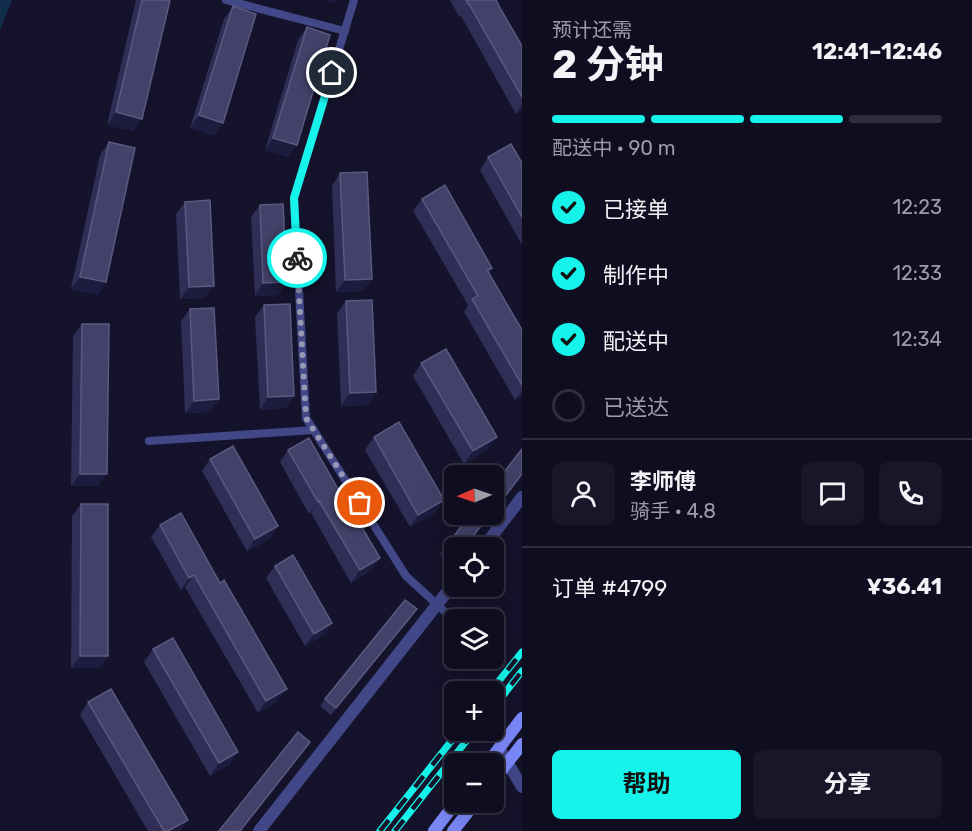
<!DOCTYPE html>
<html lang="zh">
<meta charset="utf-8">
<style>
body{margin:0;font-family:Rubik,"Noto Sans SC",sans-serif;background:#181729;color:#f1f3f6;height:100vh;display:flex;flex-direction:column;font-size:22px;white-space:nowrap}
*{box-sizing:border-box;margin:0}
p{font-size:20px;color:#9b9ca5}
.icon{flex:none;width:33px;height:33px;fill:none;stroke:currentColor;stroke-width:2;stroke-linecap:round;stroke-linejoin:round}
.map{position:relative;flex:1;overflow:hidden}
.drawer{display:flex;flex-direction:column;background:#0f0e20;width:450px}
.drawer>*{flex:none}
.needle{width:39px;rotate:268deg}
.controls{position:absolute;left:444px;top:465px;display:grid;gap:12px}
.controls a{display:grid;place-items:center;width:60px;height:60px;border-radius:9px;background:#0f0e20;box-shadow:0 6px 24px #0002,0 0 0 2px #2f2e3e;font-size:30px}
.pin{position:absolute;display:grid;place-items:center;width:51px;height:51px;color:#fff;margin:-26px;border:3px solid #fff;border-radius:50%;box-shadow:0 2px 6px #0007}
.courier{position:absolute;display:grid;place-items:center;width:60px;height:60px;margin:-30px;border:4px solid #15f3eb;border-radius:50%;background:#fff;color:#222;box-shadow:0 2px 8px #0007}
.head em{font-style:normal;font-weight:700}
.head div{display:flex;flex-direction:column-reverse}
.head{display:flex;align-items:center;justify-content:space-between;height:102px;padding:0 30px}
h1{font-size:39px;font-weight:700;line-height:45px}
.bar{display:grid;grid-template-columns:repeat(4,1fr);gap:9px 6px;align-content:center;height:72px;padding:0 30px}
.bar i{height:8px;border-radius:4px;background:#2f2e3e}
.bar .active{background:#15f3eb}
.bar p{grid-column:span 4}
.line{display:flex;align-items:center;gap:15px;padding:0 30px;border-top:2px solid #2f2e3e}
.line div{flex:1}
.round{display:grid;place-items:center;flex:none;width:63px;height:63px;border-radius:9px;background:#181729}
ol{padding:0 30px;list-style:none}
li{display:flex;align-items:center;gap:18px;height:66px}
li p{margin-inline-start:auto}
li .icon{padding:6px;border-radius:50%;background:#15f3eb;color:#111;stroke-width:4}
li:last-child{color:#9b9ca5}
li i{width:33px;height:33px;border:3px solid #2f2e3e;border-radius:50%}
.button{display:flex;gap:12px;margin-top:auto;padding:12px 30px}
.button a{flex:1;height:69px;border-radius:9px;background:#15f3eb;color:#111;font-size:24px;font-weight:700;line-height:69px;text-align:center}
.button a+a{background:#181729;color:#f1f3f6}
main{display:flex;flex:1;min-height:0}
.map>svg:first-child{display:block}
.water{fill:#102e4c}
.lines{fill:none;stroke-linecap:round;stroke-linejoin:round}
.lane{stroke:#414787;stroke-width:8}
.street{stroke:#414787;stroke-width:12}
.secondary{stroke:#7b88f8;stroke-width:12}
.rail-casing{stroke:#15f3eb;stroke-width:7}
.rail{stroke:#14132b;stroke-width:4.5;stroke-dasharray:14;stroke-linecap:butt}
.wall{fill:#302d57}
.shaded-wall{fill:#1d1b3e}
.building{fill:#434069;stroke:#5b5980;stroke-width:1.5}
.done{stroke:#9798b4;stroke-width:6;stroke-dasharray:0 10.8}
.route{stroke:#15f3eb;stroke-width:8}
</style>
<main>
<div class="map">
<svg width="522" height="831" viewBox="0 0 522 831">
<rect width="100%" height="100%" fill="#14132b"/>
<polygon class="water" points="0,0 12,0 0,30"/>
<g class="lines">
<g class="lane">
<polyline points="226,0 345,31"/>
<polyline points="354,0 294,198 306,418 406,576 454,620"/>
<polyline points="149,441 314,430"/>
</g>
<g class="street">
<polyline points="483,548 522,497"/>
<polyline points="499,748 522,787"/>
<polyline points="259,831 454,583"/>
</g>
<g class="secondary">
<polyline points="487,764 522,718"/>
<polyline points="494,780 522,744"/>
<polyline points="434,831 456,802"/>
<polyline points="453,831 476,802"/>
</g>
<g class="rail-casing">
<g id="rail">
<polyline points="490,692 522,652"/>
<polyline points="494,707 522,671"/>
<polyline points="380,831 460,730"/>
<polyline points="395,831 475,730"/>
</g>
</g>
<use href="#rail" class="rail"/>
</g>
<g class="wall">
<polygon points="136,0 170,0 133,131 107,125"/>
<polygon points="450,0 496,0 522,46 522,110 516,114 461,16 459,17"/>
<polygon points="233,6 223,123 214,135 190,128 224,19"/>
<polygon points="307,27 288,157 265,150 298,40"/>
<polygon points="109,142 106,282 98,295 71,289 100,155"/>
<polygon points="488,157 522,163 522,245 480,170"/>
<polygon points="340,173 372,279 363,291 336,292 332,186"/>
<polygon points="422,199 492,268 489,273 522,330 522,396 515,400 464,312 468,305 413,211"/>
<polygon points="185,202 205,298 180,299 176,214"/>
<polygon points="260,205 287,282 278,295 255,296 251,217"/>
<polygon points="346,301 376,392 368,405 341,406 337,313"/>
<polygon points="264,305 294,396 286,408 260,410 255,317"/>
<polygon points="190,309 219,399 210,412 185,413 181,321"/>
<polygon points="82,324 98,486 71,486 73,336"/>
<polygon points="421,363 488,449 464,464 413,376"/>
<polygon points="374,437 436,512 410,527 365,450"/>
<polygon points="288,450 349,508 380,558 371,571 351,583 311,513 309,514 280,462"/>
<polygon points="210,459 278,526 269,539 247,551 202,471"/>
<polygon points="81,504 108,656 99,668 71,668 72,516"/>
<polygon points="181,513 278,701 258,713 185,587 181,590 151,537 160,525"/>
<polygon points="471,514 491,514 465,548 454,548 454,561 453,564 440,554"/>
<polygon points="275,566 332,623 324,635 305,646 266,578"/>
<polygon points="417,609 331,715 320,706 325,699"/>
<polygon points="153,649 230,764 210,776 144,662"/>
<polygon points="88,702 188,820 180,831 148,831 80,715"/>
</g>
<g class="shaded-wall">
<polygon points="324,0 338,0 335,3"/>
<polygon points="522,105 522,110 516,114"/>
<polygon points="116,112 142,119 133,131 107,125"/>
<polygon points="199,115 223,123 214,135 190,128"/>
<polygon points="273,138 297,145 288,157 265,150"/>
<polygon points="80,277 106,282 98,295 71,289"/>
<polygon points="372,279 363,291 336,292 345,280"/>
<polygon points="287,282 278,295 255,296 263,283"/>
<polygon points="214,286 205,298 180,299 189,287"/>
<polygon points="522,391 522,396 515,400"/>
<polygon points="376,392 368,405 341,406 350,393"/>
<polygon points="294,396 286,408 260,410 268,397"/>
<polygon points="219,399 210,412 185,413 194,401"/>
<polygon points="497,437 488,449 464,464 473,451"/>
<polygon points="80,474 107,474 98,486 71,486"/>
<polygon points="444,500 436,512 410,527 418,515"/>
<polygon points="319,501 311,513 309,514 318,502"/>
<polygon points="278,526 269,539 247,551 255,539"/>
<polygon points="380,558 371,571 351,583 360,570"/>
<polygon points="194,575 185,587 181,590 189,578"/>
<polygon points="417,609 412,616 331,715 336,708"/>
<polygon points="332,623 324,635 305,646 314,634"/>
<polygon points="80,656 108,656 99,668 71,668"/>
<polygon points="287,689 278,701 258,713 266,701"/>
<polygon points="310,742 304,751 240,831"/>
<polygon points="238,752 230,764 210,776 219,763"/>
<polygon points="188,820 180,831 168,831"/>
</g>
<g class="building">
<polygon points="142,0 170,0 142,119 116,112"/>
<polygon points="466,0 496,0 499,6 522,46 522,97 469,4 468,4"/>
<polygon points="233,6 256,14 223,123 199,115"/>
<polygon points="307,27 330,35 297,145 273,138"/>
<polygon points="109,142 135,148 106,282 80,277"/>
<polygon points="511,144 522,163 522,217 488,157"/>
<polygon points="367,172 372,279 345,280 340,173"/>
<polygon points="445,185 492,268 487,270 522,330 522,385 472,299 478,296 422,199"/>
<polygon points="210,200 214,286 189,287 185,202"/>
<polygon points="283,204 287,282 263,283 260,205"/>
<polygon points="372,300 376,392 350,393 346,301"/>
<polygon points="290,304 294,396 268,397 264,305"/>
<polygon points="214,308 219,399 194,401 190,309"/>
<polygon points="82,324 109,324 107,474 80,474"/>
<polygon points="446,349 497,437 473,451 421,363"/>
<polygon points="399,422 444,500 418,515 374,437"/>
<polygon points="309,438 349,508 350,507 380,558 360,570 319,501 318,502 288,450"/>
<polygon points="233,446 278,526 255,539 210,459"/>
<polygon points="522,449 522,474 494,511 494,485"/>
<polygon points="81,504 108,504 108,656 80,656"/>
<polygon points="181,513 220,583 224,580 287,689 266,701 194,575 189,578 160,525"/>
<polygon points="471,514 490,514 464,548 454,548 454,551 447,545"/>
<polygon points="293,555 332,623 314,634 275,566"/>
<polygon points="405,600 417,609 336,708 325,699"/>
<polygon points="173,638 238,752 219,763 153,649"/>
<polygon points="111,689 188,820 168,831 164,831 88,702"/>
<polygon points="298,732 310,742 240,831 219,831"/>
</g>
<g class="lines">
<polyline class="done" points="297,258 306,418 360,503"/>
<polyline class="route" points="297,258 294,198 332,73"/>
</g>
</svg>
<div class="controls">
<a><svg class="needle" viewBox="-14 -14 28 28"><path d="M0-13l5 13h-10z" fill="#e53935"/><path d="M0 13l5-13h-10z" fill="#9b9ca5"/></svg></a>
<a><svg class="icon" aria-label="locate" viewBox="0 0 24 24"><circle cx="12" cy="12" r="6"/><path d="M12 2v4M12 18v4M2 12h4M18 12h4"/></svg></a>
<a><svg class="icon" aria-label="layers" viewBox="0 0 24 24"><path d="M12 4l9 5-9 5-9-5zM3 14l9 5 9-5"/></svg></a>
<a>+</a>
<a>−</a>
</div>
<div class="pin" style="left:360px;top:503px;background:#ea580c"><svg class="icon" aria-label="bag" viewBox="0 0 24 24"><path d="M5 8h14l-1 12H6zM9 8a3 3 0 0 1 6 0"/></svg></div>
<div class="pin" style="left:332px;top:73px;background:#1f2937"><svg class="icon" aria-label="home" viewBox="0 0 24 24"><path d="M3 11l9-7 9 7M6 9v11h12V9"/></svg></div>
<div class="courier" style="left:297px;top:258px"><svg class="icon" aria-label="bike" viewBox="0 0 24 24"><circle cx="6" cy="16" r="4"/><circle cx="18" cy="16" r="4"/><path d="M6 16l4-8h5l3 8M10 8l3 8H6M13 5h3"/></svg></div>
</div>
<section class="drawer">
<div class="head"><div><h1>2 分钟</h1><p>预计还需</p></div><em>12:41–12:46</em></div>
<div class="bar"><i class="active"></i><i class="active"></i><i class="active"></i><i></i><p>配送中 · 90 m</p></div>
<ol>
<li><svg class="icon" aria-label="check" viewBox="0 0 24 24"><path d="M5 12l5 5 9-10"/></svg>已接单<p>12:23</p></li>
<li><svg class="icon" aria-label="check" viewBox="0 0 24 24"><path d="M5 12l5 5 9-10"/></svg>制作中<p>12:33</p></li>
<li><svg class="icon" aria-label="check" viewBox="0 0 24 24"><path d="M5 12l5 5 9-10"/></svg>配送中<p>12:34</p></li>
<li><i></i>已送达</li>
</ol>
<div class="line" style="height:108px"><a class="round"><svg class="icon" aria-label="person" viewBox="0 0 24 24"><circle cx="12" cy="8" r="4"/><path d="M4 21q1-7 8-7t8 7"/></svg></a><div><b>李师傅</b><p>骑手 · 4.8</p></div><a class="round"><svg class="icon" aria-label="chat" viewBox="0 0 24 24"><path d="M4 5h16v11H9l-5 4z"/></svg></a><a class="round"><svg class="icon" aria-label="phone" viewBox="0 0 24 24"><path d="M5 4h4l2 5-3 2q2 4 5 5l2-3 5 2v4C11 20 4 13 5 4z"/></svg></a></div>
<div class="line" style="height:78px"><div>订单 #4799</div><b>¥36.41</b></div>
<div class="button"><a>帮助</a><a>分享</a></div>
</section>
</main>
